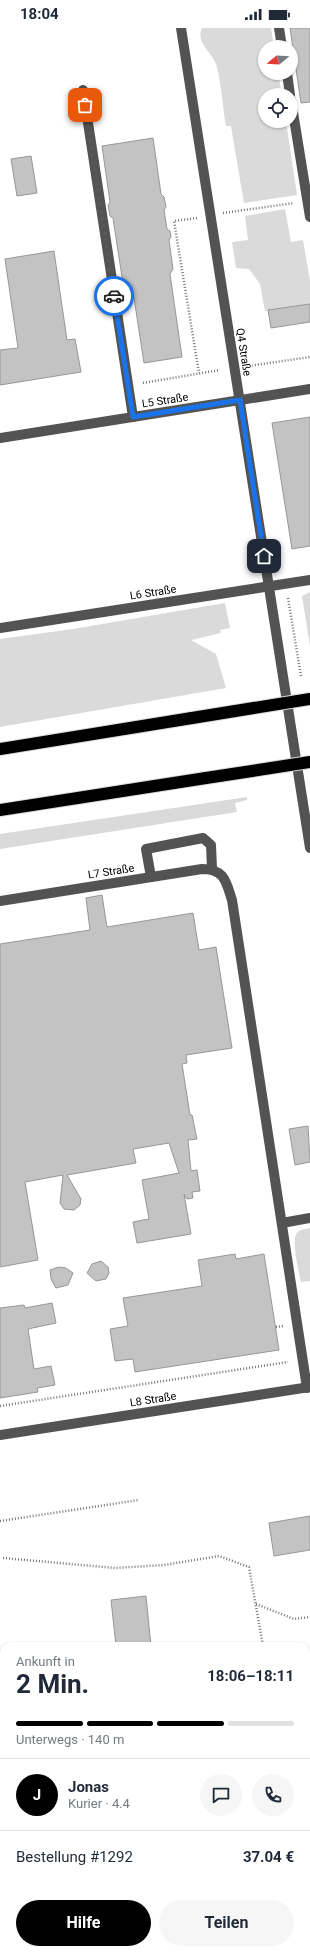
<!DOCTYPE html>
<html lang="de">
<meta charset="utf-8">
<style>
body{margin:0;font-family:Roboto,sans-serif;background:#f6f6f7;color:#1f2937;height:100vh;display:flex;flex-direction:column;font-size:15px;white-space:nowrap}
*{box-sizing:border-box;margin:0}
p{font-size:13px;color:#747a83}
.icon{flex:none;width:22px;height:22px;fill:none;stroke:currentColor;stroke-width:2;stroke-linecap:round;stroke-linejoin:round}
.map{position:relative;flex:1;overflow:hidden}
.side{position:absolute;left:0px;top:1614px;width:310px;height:312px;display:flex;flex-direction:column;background:#fff;border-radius:12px 12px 0 0;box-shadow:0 1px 3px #0004}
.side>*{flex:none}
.needle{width:26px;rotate:252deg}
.controls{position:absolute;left:258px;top:12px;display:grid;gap:8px}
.controls a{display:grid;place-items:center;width:40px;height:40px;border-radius:50%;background:#fff;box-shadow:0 1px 3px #0004;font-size:20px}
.pin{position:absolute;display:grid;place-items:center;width:34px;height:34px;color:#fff;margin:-17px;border-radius:8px;box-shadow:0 2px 6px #0006}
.courier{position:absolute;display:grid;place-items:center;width:40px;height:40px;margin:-20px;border:3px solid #1a73e8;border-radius:50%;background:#fff;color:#222;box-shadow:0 1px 5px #0007}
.overview em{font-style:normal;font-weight:700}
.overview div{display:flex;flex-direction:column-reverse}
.overview{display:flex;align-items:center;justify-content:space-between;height:68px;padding:0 16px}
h1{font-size:26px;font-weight:700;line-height:30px}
.bar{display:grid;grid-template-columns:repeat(4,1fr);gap:6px 4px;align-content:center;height:48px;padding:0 16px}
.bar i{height:5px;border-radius:3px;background:#e0e1e3}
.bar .on{background:#000}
.bar p{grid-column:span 4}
.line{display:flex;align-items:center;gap:10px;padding:0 16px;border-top:1px solid #e0e1e3}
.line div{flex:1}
.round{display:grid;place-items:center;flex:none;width:42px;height:42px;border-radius:21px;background:#f6f6f7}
.action{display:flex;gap:8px;margin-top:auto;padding:8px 16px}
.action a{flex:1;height:46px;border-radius:24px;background:#000;color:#fff;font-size:16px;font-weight:700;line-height:46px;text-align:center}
.action a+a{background:#f6f6f7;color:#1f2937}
.status{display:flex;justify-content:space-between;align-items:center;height:28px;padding:0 20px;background:#fff;direction:ltr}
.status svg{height:11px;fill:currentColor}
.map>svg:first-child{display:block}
.green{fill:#dadada}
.building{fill:#c3c3c3;stroke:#979797}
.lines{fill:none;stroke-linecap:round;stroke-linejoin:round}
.highway-casing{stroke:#dbdbdb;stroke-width:14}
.path{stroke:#757575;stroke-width:2.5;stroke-dasharray:1 2;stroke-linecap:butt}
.minor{stroke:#535353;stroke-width:10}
.highway{stroke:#000;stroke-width:12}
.highway-bridge-casing{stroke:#dbdbdb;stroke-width:14;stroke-linecap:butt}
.highway-bridge{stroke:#000;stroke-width:12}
.done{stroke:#595959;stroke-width:4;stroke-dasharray:0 7.2}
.route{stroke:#1a73e8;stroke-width:5}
.labels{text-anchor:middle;stroke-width:3.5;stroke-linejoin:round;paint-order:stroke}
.street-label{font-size:11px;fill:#000;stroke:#fff}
</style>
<div class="status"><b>18:04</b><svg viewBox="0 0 49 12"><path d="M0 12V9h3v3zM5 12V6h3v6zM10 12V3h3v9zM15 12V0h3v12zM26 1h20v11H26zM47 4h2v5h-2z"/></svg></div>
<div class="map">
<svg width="310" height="1926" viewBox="0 0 310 1926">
<rect width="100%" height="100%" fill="#fff"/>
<g class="green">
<path d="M202 0H271L274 19H265V45H278L282 67H265V93H286L297 167 244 175 231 98H226C223 81 221 51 216 36 212 25 195 14 202 0Z"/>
<polygon points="285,181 291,214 303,212 310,253 310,276 265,283 260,256 249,241 236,240 232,214 248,212 245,188"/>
<polygon points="310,564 310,618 302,568"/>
<polygon points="225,575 230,600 220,602 221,605 191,612 216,626 226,660 0,699 0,611 73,601"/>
<polygon points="247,769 247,772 235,775 237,784 0,821 0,806"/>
<path d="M310 1200V1253L301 1254C299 1244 290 1210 298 1204 301 1201 306 1201 310 1200Z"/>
</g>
<g class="building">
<polygon points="290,0 310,0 310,74 301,75"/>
<polygon points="153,110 161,166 164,169 166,179 164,182 167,201 170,203 171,209 169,212 173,241 170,246 182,329 144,335 132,257 122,249 113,190 110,188 108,177 110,174 102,118"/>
<polygon points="31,128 37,165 17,168 11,131"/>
<polygon points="54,223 67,312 75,311 81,344 0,357 0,322 18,320 5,231"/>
<polygon points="310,276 310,294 271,300 268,282"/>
<polygon points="310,389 310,518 292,521 272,395"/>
<polygon points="102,867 107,899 193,885 199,922 216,919 232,1020 186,1027 187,1035 182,1036 190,1087 192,1087 197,1111 188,1112 191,1143 197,1142 200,1163 192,1164 193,1170 187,1171 184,1166 191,1206 137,1215 133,1194 149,1191 142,1152 179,1145 169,1115 133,1121 136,1135 67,1147 81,1171 80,1177 74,1182 64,1181 60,1175 63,1147 25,1154 38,1232 0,1239 0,916 90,902 86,870"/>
<polygon points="308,1098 310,1134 295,1137 289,1101"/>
<polygon points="235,1226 236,1231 264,1226 279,1322 135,1344 133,1331 115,1333 110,1301 128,1298 123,1270 202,1258 198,1232"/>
<polygon points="101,1233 108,1239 109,1245 106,1251 96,1253 87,1245 92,1236"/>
<polygon points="59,1239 66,1240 73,1245 68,1257 56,1260 51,1251 50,1242"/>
<polygon points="52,1275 56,1295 28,1301 34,1341 51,1338 55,1357 37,1360 38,1364 0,1370 0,1280 24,1277 25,1280"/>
<polygon points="310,1488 310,1522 274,1528 269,1495"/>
<polygon points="146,1568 151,1618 116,1618 111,1572"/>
</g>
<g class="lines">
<g class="highway-casing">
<g id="highway">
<polyline points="0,721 192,690"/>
<polyline points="0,782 206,750"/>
</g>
</g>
<g class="path">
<polyline points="223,185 294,175"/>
<polyline points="197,190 174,193 199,345"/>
<polyline points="249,338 310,329"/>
<polyline points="143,355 220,342"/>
<polyline points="288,570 301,648"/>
<polyline points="276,1299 283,1298"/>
<polyline points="0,1378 288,1334"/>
<polyline points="0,1493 139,1472"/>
<polyline points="3,1530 115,1540 164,1537 219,1528 249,1539 263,1618"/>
<polyline points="256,1576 294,1591 310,1589"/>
<polyline points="0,1782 4,1781"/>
</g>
<g class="minor">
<polyline points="181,0 310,820"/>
<polyline points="279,0 282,19"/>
<polyline points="287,45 290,67"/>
<polyline points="83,62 133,389"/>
<polyline points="291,72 310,189"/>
<polyline points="0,410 310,361"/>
<polyline points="0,600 310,552"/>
<polyline points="151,849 146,821 203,810 211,817 212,841"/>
<path d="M0 873 202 841C225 841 226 854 232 872L307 1360"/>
<polyline points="282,1195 310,1190"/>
<polyline points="0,1407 310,1359"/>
<polyline points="0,1902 4,1906"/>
<polyline points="16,1922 16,1926"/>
</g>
<use href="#highway" class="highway"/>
<g class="highway-bridge-casing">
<g id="highway-bridge">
<polyline points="192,690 310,671"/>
<polyline points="206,750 310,734"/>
</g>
</g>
<use href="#highway-bridge" class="highway-bridge"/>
</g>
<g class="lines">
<polyline class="done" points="85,77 114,268"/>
<polyline class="route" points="114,268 133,389 240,372 264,528"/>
</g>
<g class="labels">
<g class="street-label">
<text transform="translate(244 324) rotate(81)" y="4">Q4 Straße</text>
<text transform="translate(165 372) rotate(-9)" y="4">L5 Straße</text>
<text transform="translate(153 564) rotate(-9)" y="4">L6 Straße</text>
<text transform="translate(111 843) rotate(-9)" y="4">L7 Straße</text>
<text transform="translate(153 1371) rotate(-9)" y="4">L8 Straße</text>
</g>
</g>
</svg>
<div class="controls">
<a><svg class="needle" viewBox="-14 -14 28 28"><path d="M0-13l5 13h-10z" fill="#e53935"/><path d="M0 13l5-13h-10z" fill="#747a83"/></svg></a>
<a><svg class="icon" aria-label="locate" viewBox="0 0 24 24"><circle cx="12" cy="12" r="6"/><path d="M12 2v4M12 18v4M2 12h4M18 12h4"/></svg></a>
</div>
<div class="pin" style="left:85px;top:77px;background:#ea580c"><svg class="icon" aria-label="bag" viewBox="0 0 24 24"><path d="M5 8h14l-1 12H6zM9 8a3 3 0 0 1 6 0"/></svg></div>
<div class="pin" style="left:264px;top:528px;background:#1f2937"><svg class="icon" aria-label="home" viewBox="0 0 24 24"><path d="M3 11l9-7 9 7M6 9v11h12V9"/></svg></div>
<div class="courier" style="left:114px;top:268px"><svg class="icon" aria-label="car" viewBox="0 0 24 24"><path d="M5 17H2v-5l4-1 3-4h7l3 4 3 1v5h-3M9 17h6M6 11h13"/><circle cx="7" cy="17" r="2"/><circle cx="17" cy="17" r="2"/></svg></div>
<section class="side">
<div class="overview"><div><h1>2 Min.</h1><p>Ankunft in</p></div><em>18:06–18:11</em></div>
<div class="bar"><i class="on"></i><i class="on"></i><i class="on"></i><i></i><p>Unterwegs · 140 m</p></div>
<div class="line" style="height:72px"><b class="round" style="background:#000;color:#fff">J</b><div><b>Jonas</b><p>Kurier · 4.4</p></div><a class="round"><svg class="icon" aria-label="chat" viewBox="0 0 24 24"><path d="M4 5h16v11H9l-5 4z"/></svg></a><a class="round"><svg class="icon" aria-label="phone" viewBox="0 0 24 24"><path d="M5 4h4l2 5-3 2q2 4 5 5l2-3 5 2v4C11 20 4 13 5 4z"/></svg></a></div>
<div class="line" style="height:52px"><div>Bestellung #1292</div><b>37.04 €</b></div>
<div class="action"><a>Hilfe</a><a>Teilen</a></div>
</section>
</div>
